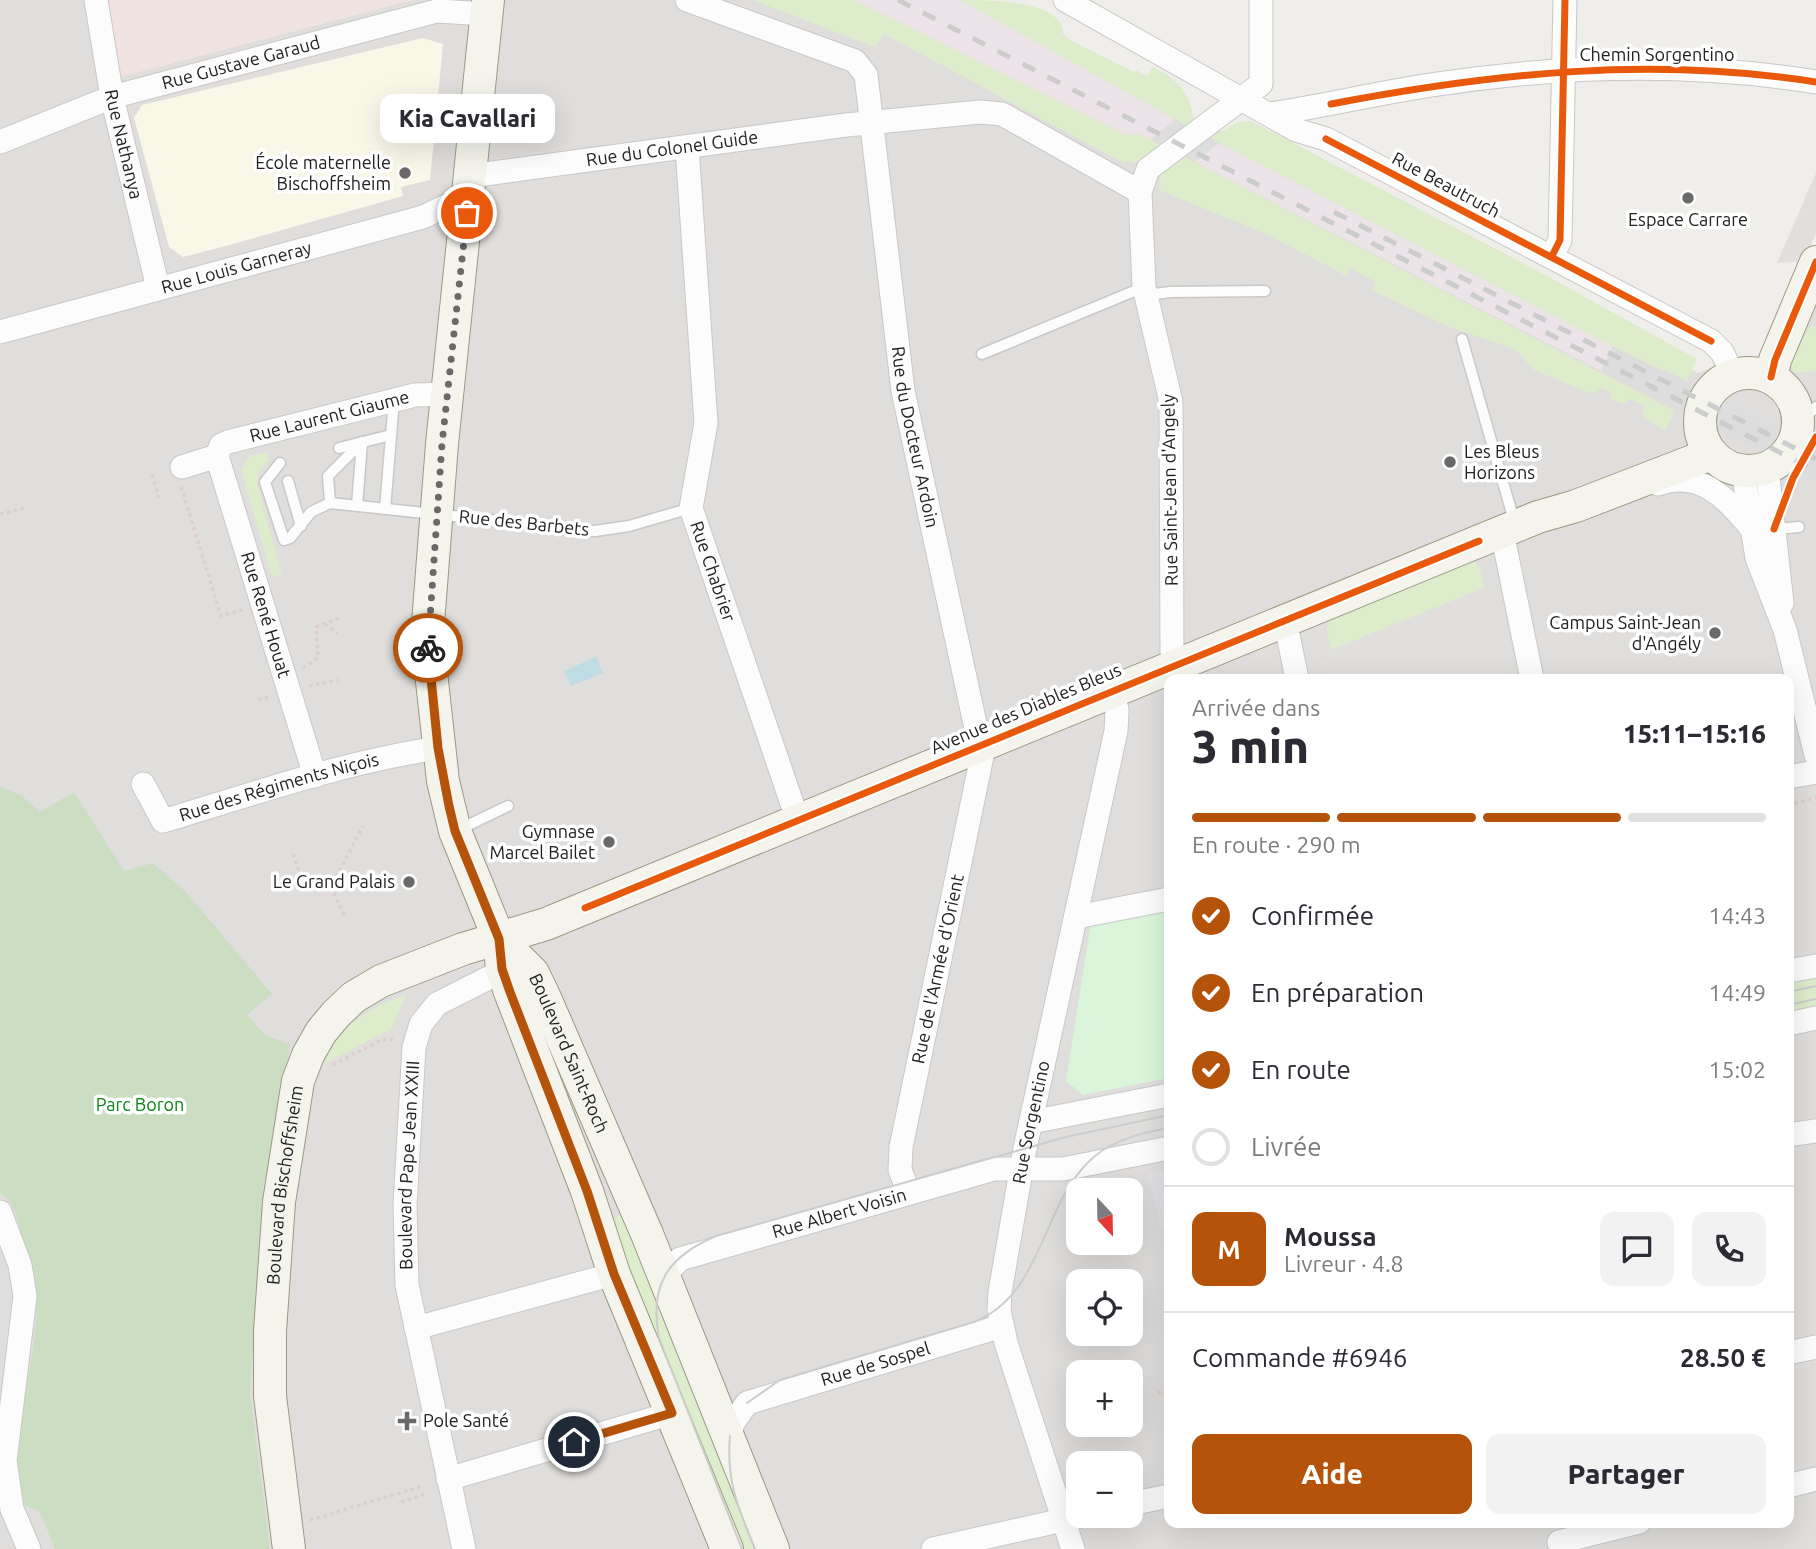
<!DOCTYPE html>
<html lang="fr">
<meta charset="utf-8">
<style>
body{margin:0;font-family:Ubuntu,sans-serif;background:#f2f2f3;color:#2b2b33;height:100vh;display:flex;flex-direction:column;font-size:26px;white-space:nowrap}
*{box-sizing:border-box;margin:0}
p{font-size:23px;color:#7c7c81}
.icon{flex:none;width:38px;height:38px;fill:none;stroke:currentColor;stroke-width:2;stroke-linecap:round;stroke-linejoin:round}
.map{position:relative;flex:1;overflow:hidden}
.sheet{position:absolute;left:1164px;top:674px;width:630px;height:854px;display:flex;flex-direction:column;background:#fff;border-radius:14px;box-shadow:0 7px 28px #0002}
.sheet>*{flex:none}
.needle{width:46px;rotate:158deg}
.tools{position:absolute;left:1066px;top:1178px;display:grid;gap:14px}
.tools a{display:grid;place-items:center;width:77px;height:77px;border-radius:14px;background:#fff;box-shadow:0 7px 28px #0002;font-size:35px}
.pin{position:absolute;display:grid;place-items:center;width:60px;height:60px;color:#fff;margin:-30px;border:4px solid #fff;border-radius:50%;box-shadow:0 2px 7px #0007}
.courier{position:absolute;display:grid;place-items:center;width:70px;height:70px;margin:-35px;border:5px solid #b45309;border-radius:50%;background:#fff;color:#222;box-shadow:0 2px 9px #0007}
.bubble{position:absolute;height:49px;border-radius:14px;background:#fff;box-shadow:0 7px 28px #0002;font-size:23px;font-weight:800;line-height:49px;text-align:center}
.overview em{font-style:normal;font-weight:800}
.overview div{display:flex;flex-direction:column-reverse}
.overview{display:flex;align-items:center;justify-content:space-between;height:119px;padding:0 28px}
h1{font-size:46px;font-weight:800;line-height:52px}
.bar{display:grid;grid-template-columns:repeat(4,1fr);gap:10px 7px;align-content:center;height:84px;padding:0 28px}
.bar i{height:9px;border-radius:5px;background:#e1e1e2}
.bar .selected{background:#b45309}
.bar p{grid-column:span 4}
.line{display:flex;align-items:center;gap:18px;padding:0 28px;border-top:2px solid #e1e1e2}
.line div{flex:1}
.round{display:grid;place-items:center;flex:none;width:74px;height:74px;border-radius:14px;background:#f2f2f3}
ol{padding:0 28px;list-style:none}
li{display:flex;align-items:center;gap:21px;height:77px}
li p{margin-inline-start:auto}
li .icon{padding:7px;border-radius:50%;background:#b45309;color:#fff;stroke-width:4}
li:last-child{color:#7c7c81}
li i{width:38px;height:38px;border:4px solid #e1e1e2;border-radius:50%}
.button{display:flex;gap:14px;margin-top:auto;padding:14px 28px}
.button a{flex:1;height:80px;border-radius:14px;background:#b45309;color:#fff;font-size:28px;font-weight:800;line-height:80px;text-align:center}
.button a+a{background:#f2f2f3;color:#2b2b33}
.map>svg:first-child{display:block}
.residential{fill:#dfdedc;fill-rule:evenodd}
.commercial{fill:#f1e3e1}
.industrial{fill:#ede4e9}
.education{fill:#f8f7e8}
.grass{fill:#ddeccb}
.forest{fill:#cbdec1}
.park{fill:#daf5da}
.parking{fill:#e0dfde}
.plaza{fill:#e2e1e5}
.water{fill:#bfdbe3}
.pier{fill:#dedddd}
.lines{fill:none;stroke-linecap:round;stroke-linejoin:round}
.lane-casing{stroke:#c9c8c7;stroke-width:13}
.street-casing{stroke:#c9c8c7;stroke-width:25}
.secondary-casing{stroke:#999a82;stroke-width:34}
.path{stroke:#dccecd;stroke-width:3.5;stroke-dasharray:3.5 3.5;stroke-linecap:butt}
.lane{stroke:#fdfcfc;stroke-width:10}
.street{stroke:#fdfcfc;stroke-width:23}
.secondary{stroke:#f4f4ed;stroke-width:32}
.tram{stroke:#ccc;stroke-width:2}
.rail{stroke:#ccc;stroke-width:5;stroke-dasharray:14 14;stroke-linecap:butt}
.cycleway-casing{stroke:#fff;stroke-width:11}
.cycleway{stroke:#e8590c;stroke-width:7}
.done{stroke:#6a6968;stroke-width:7;stroke-dasharray:0 12.6}
.route{stroke:#b45309;stroke-width:9}
.poi-dot{fill:#6a6968;stroke:#fff;stroke-width:2.5}
.labels{text-anchor:middle;stroke-width:7;stroke-linejoin:round;paint-order:stroke}
.street-label{font-size:18px;fill:#222;stroke:#fff}
.poi-label{font-size:18px;fill:#222;stroke:#fff;text-anchor:end}
.park-label{font-size:18px;fill:#0c8416;stroke:#fff}
</style>
<div class="map">
<svg width="1816" height="1549" viewBox="0 0 1816 1549">
<rect width="100%" height="100%" fill="#f0eeeb"/>
<path class="residential" d="M0 0H962L1698 373 1727 361 1775 360 1816 262V1549H0ZM1169 679H1788V1522H1169ZM1078 1190H1130V1242H1078ZM1078 1281H1130V1334H1078ZM1078 1372H1130V1424H1078ZM1078 1463H1130V1516H1078Z"/>
<polygon class="commercial" points="108,0 413,0 120,77"/>
<g class="industrial">
<polygon points="854,0 960,0 1175,119 1151,140 1139,134 1127,135"/>
<polygon points="1219,143 1613,346 1601,371 1195,162"/>
</g>
<polygon class="education" points="423,38 443,44 430,180 401,187 403,196 233,244 183,257 169,247 134,118 142,105"/>
<g class="grass">
<polygon points="753,0 854,0 1127,135 1139,134 1165,147 1139,163 1122,162 884,34 875,47"/>
<path d="M960 0C990 0 1064 0 1063 34L1070 40 1134 72 1136 70 1147 76 1153 67C1179 80 1190 92 1194 122L1191 128Z"/>
<polygon points="1251,121 1538,271 1697,359 1687,381 1664,369 1660,371 1210,138 1238,122"/>
<polygon points="1183,156 1675,411 1665,431 1643,416 1644,406 1631,399 1624,404 1610,399 1612,393 1601,388 1592,394 1534,370 1516,350 1444,325 1372,290 1376,282 1350,268 1347,276 1266,234 1159,190 1160,173"/>
<polygon points="1811,325 1816,327 1816,371 1794,373 1790,364"/>
<polygon points="267,452 269,460 259,471 257,485 282,574 272,577 241,470 250,456"/>
<polygon points="1475,562 1480,568 1484,588 1331,650 1327,628 1332,618 1462,565"/>
<polygon points="1816,973 1816,1013 1789,1018 1788,978"/>
<path d="M407 994 391 1029 324 1064C339 1025 369 1008 407 994Z"/>
<polygon points="626,1213 760,1549 735,1549 604,1222"/>
</g>
<path class="forest" d="M0 787 21 795 40 812 74 792 124 871 153 863 185 891 272 994 247 1015 265 1035 290 1044 273 1163 264 1181 250 1392 270 1549H55L40 1512 24 1505C1 1430 45 1359 35 1286 32 1271 26 1255 22 1239 17 1219 18 1206 0 1193Z"/>
<polygon class="park" points="1169,906 1169,1078 1083,1095 1066,1081 1091,922"/>
<g class="parking">
<polygon points="994,119 1120,186 1101,195 975,127"/>
<polygon points="39,144 57,220 36,227 40,241 0,253 0,160"/>
<polygon points="1816,173 1816,233 1804,261 1777,263"/>
<polygon points="780,427 782,445 725,485 715,471"/>
<polygon points="303,545 309,566 282,574 276,553"/>
<polygon points="1484,588 1503,679 1326,679 1323,664 1331,650"/>
<polygon points="161,755 202,822 162,843 122,776"/>
<polygon points="374,1047 400,1058 396,1120 381,1250 357,1248 375,1068 369,1067 369,1050"/>
</g>
<polygon class="plaza" points="1169,1169 1169,1226 1161,1228 1147,1173"/>
<polygon class="water" points="596,657 603,673 571,686 564,671"/>
<g class="pier">
<polygon points="1175,119 1219,143 1195,162 1151,140"/>
<polygon points="1613,346 1816,446 1816,479 1601,371"/>
</g>
<g class="lines">
<g class="lane-casing">
<g id="lane">
<polyline points="1146,295 1171,292 1265,291"/>
<polyline points="1462,339 1515,524"/>
<polyline points="982,354 1144,287"/>
<polyline points="1799,422 1816,407"/>
<polyline points="339,448 391,435"/>
<polyline points="280,463 265,482 284,540 290,538 311,512 330,503 595,531 629,526 691,508"/>
<polyline points="288,481 301,526"/>
<polyline points="330,503 328,476 362,442"/>
<polyline points="357,506 362,442"/>
<polyline points="385,509 394,400"/>
<polyline points="1774,529 1799,527"/>
<polyline points="458,830 508,806"/>
</g>
</g>
<g class="street-casing">
<g id="street">
<path id="s1" d="M96 0 112 97 158 288"/>
<path id="s2" d="M687 0 855 61 866 75 903 391 982 756 901 1147 900 1170 909 1193"/>
<polyline points="1065,0 1296,130 1326,139 1711,341 1722,352 1733,375"/>
<path d="M1270 114C1326 106 1381 92 1438 84 1564 65 1691 62 1816 82"/>
<path id="s3" d="M0 142 112 97 437 11 486 14"/>
<path id="s4" d="M687 147 706 423 691 508 798 821"/>
<path id="s5" d="M471 176 846 125 980 112 1002 114 1140 192"/>
<polyline points="1552,256 1560,240 1565,0"/>
<path id="s6" d="M0 332 423 217 469 195"/>
<path id="s7" d="M217 456 315 776"/>
<path id="s8" d="M217 456 221 445 228 442 415 395 450 394"/>
<polyline points="182,467 217,456"/>
<polyline points="1767,468 1782,603"/>
<polyline points="1743,471 1757,558 1785,630 1816,755"/>
<path d="M1658 484C1699 469 1727 498 1751 528"/>
<polyline points="1502,532 1532,679"/>
<polyline points="1285,620 1297,679"/>
<polyline points="1177,664 1172,652 1171,402 1144,287 1140,192 1148,169 1261,84 1261,0"/>
<polyline points="1788,777 1816,772"/>
<path id="s9" d="M143 784 163 821C253 794 344 762 438 748"/>
<polyline points="1076,917 1169,899"/>
<polyline points="1788,971 1816,966"/>
<polyline points="1788,1024 1816,1018"/>
<polyline points="1031,1122 1169,1095"/>
<polyline points="1788,1135 1816,1131"/>
<polyline points="0,1212 20,1265 25,1296 5,1461 12,1509 29,1549"/>
<path id="s10" d="M664 1276 680 1259 994 1169H1063L1169 1148"/>
<polyline points="416,1328 614,1274"/>
<polyline points="1788,1353 1816,1347"/>
<path id="s11" d="M730 1436 733 1423 747 1403 1002 1326"/>
<polyline points="448,1479 672,1413"/>
<polyline points="1788,1486 1816,1479"/>
<polyline points="1130,1504 1169,1496"/>
<polyline points="1559,1542 1639,1522"/>
<path id="s12" d="M464 1549 407 1285 405 1205 414 1047 421 1024 437 1004 514 965"/>
<polyline points="933,1549 1081,1516"/>
<path id="s13" d="M1073 1549 1006 1343 999 1310 1000 1292 1025 1148 1116 731 1117 710 1112 690"/>
</g>
</g>
<g class="secondary-casing">
<g id="secondary">
<polyline points="488,0 442,444 427,636 443,781 455,831 499,939 502,969 510,992 587,1191 614,1274 727,1549"/>
<circle cx="1749" cy="422" r="49"/>
<polyline points="1771,377 1775,360 1816,262"/>
<path id="s14" d="M499 939 533 973 545 998 647 1234 773 1549"/>
<path id="s15" d="M289 1549 270 1396V1331L279 1202 298 1081 308 1055 321 1032 336 1014 354 997 381 981 463 949 546 924 585 908 1538 517 1576 506 1711 454"/>
</g>
</g>
<g class="path">
<polyline points="152,475 159,498"/>
<polyline points="181,487 221,616 242,610"/>
<polyline points="0,514 24,508"/>
<polyline points="325,624 338,633"/>
<polyline points="303,668 318,658 316,627 340,618"/>
<polyline points="309,686 338,680"/>
<polyline points="258,700 268,697"/>
<polyline points="1792,798 1794,804 1816,797"/>
<polyline points="293,854 298,869 331,887"/>
<polyline points="344,915 331,887 363,826"/>
<polyline points="333,1065 381,1040 393,1039"/>
<polyline points="1158,1393 1169,1390"/>
<polyline points="401,1502 425,1494"/>
<polyline points="310,1520 423,1486"/>
</g>
<use href="#lane" class="lane"/>
<use href="#street" class="street"/>
<use href="#secondary" class="secondary"/>
<g class="tram">
<polyline points="1788,992 1816,986"/>
<polyline points="1788,1005 1816,999"/>
<path d="M747 1403 780 1380 974 1322C1049 1292 1040 1192 1103 1150 1124 1137 1146 1132 1169 1128"/>
<path d="M730 1436C726 1481 738 1508 755 1549"/>
<path d="M742 1549 659 1338C649 1285 667 1257 716 1236L1066 1137 1169 1115"/>
</g>
<g class="rail">
<polyline points="898,0 1816,471"/>
<polyline points="1334,212 1816,459"/>
</g>
<g class="cycleway-casing">
<g id="cycleway">
<path d="M1331 104C1494 73 1651 56 1816 82"/>
<polyline points="1326,139 1711,341"/>
<polyline points="1552,256 1560,240 1565,0"/>
<polyline points="1771,377 1775,360 1816,262"/>
<polyline points="1774,529 1793,478 1816,437"/>
<polyline points="585,908 1479,541"/>
</g>
</g>
<use href="#cycleway" class="cycleway"/>
</g>
<g class="lines">
<polyline class="done" points="428,648 442,444 467,213"/>
<polyline class="route" points="428,648 438,748 449,806 455,831 499,939 502,969 510,992 587,1191 614,1274 672,1413 574,1442"/>
</g>
<g class="poi-dot">
<circle cx="405" cy="173" r="7"/>
<circle cx="1688" cy="198" r="7"/>
<circle cx="1450" cy="462" r="7"/>
<circle cx="1715" cy="633" r="7"/>
<circle cx="609" cy="842" r="7"/>
<circle cx="409" cy="882" r="7"/>
<path d="M403.5 1410.5h7v7h7v7h-7v7h-7v-7h-7v-7h7z"/>
</g>
<g class="labels">
<g class="street-label">
<text x="1657" y="61">Chemin Sorgentino</text>
<text dy="6" stroke="none"><textPath href="#s3" startOffset="254">Rue Gustave Garaud</textPath></text>
<text dy="6" stroke="none"><textPath href="#s1" startOffset="147">Rue Nathanya</textPath></text>
<text dy="6" stroke="none"><textPath href="#s5" startOffset="203">Rue du Colonel Guide</textPath></text>
<text transform="translate(1446 185) rotate(28)" y="6">Rue Beautruch</text>
<text dy="6" stroke="none"><textPath href="#s6" startOffset="245">Rue Louis Garneray</textPath></text>
<text dy="6" stroke="none"><textPath href="#s8" startOffset="124">Rue Laurent Giaume</textPath></text>
<text dy="6" stroke="none"><textPath href="#s2" startOffset="562">Rue du Docteur Ardoin</textPath></text>
<text transform="translate(1170 490) rotate(-91)" y="6">Rue Saint-Jean d'Angely</text>
<text transform="translate(524 523) rotate(6)" y="6">Rue des Barbets</text>
<text dy="6" stroke="none"><textPath href="#s4" startOffset="430">Rue Chabrier</textPath></text>
<text dy="6" stroke="none"><textPath href="#s7" startOffset="166">Rue René Houat</textPath></text>
<text transform="translate(1026 709) rotate(-23)" y="6">Avenue des Diables Bleus</text>
<text dy="6" stroke="none"><textPath href="#s9" startOffset="163">Rue des Régiments Niçois</textPath></text>
<text transform="translate(938 969) rotate(-78)" y="6">Rue de l'Armée d'Orient</text>
<text dy="6" stroke="none"><textPath href="#s14" startOffset="136">Boulevard Saint-Roch</textPath></text>
<text dy="6" stroke="none"><textPath href="#s13" startOffset="441">Rue Sorgentino</textPath></text>
<text dy="6" stroke="none"><textPath href="#s12" startOffset="390">Boulevard Pape Jean XXIII</textPath></text>
<text dy="6" stroke="none"><textPath href="#s15" startOffset="366">Boulevard Bischoffsheim</textPath></text>
<text dy="6" stroke="none"><textPath href="#s10" startOffset="189">Rue Albert Voisin</textPath></text>
<text dy="6" stroke="none"><textPath href="#s11" startOffset="172">Rue de Sospel</textPath></text>
</g>
<g class="poi-label">
<text x="391" y="169">École maternelle<tspan x="391" dy="21">Bischoffsheim</tspan></text>
<text x="1688" y="226" text-anchor="middle">Espace Carrare</text>
<text x="1464" y="458" text-anchor="start">Les Bleus<tspan x="1464" dy="21">Horizons</tspan></text>
<text x="1701" y="629">Campus Saint-Jean<tspan x="1701" dy="21">d'Angély</tspan></text>
<text x="595" y="838">Gymnase<tspan x="595" dy="21">Marcel Bailet</tspan></text>
<text x="395" y="888">Le Grand Palais</text>
<text x="423" y="1427" text-anchor="start">Pole Santé</text>
</g>
<g class="park-label">
<text x="140" y="1111">Parc Boron</text>
</g>
</g>
</svg>
<div class="tools">
<a><svg class="needle" viewBox="-14 -14 28 28"><path d="M0-13l5 13h-10z" fill="#e53935"/><path d="M0 13l5-13h-10z" fill="#7c7c81"/></svg></a>
<a><svg class="icon" aria-label="locate" viewBox="0 0 24 24"><circle cx="12" cy="12" r="6"/><path d="M12 2v4M12 18v4M2 12h4M18 12h4"/></svg></a>
<a>+</a>
<a>−</a>
</div>
<div class="pin" style="left:467px;top:213px;background:#ea580c"><svg class="icon" aria-label="bag" viewBox="0 0 24 24"><path d="M5 8h14l-1 12H6zM9 8a3 3 0 0 1 6 0"/></svg></div>
<div class="pin" style="left:574px;top:1442px;background:#1f2937"><svg class="icon" aria-label="home" viewBox="0 0 24 24"><path d="M3 11l9-7 9 7M6 9v11h12V9"/></svg></div>
<div class="courier" style="left:428px;top:648px"><svg class="icon" aria-label="bike" viewBox="0 0 24 24"><circle cx="6" cy="16" r="4"/><circle cx="18" cy="16" r="4"/><path d="M6 16l4-8h5l3 8M10 8l3 8H6M13 5h3"/></svg></div>
<div class="bubble" style="left:380px;top:94px;width:175px">Kia Cavallari</div>
<section class="sheet">
<div class="overview"><div><h1>3 min</h1><p>Arrivée dans</p></div><em>15:11–15:16</em></div>
<div class="bar"><i class="selected"></i><i class="selected"></i><i class="selected"></i><i></i><p>En route · 290 m</p></div>
<ol>
<li><svg class="icon" aria-label="check" viewBox="0 0 24 24"><path d="M5 12l5 5 9-10"/></svg>Confirmée<p>14:43</p></li>
<li><svg class="icon" aria-label="check" viewBox="0 0 24 24"><path d="M5 12l5 5 9-10"/></svg>En préparation<p>14:49</p></li>
<li><svg class="icon" aria-label="check" viewBox="0 0 24 24"><path d="M5 12l5 5 9-10"/></svg>En route<p>15:02</p></li>
<li><i></i>Livrée</li>
</ol>
<div class="line" style="height:126px"><b class="round" style="background:#b45309;color:#fff">M</b><div><b>Moussa</b><p>Livreur · 4.8</p></div><a class="round"><svg class="icon" aria-label="chat" viewBox="0 0 24 24"><path d="M4 5h16v11H9l-5 4z"/></svg></a><a class="round"><svg class="icon" aria-label="phone" viewBox="0 0 24 24"><path d="M5 4h4l2 5-3 2q2 4 5 5l2-3 5 2v4C11 20 4 13 5 4z"/></svg></a></div>
<div class="line" style="height:91px"><div>Commande #6946</div><b>28.50 €</b></div>
<div class="button"><a>Aide</a><a>Partager</a></div>
</section>
</div>
